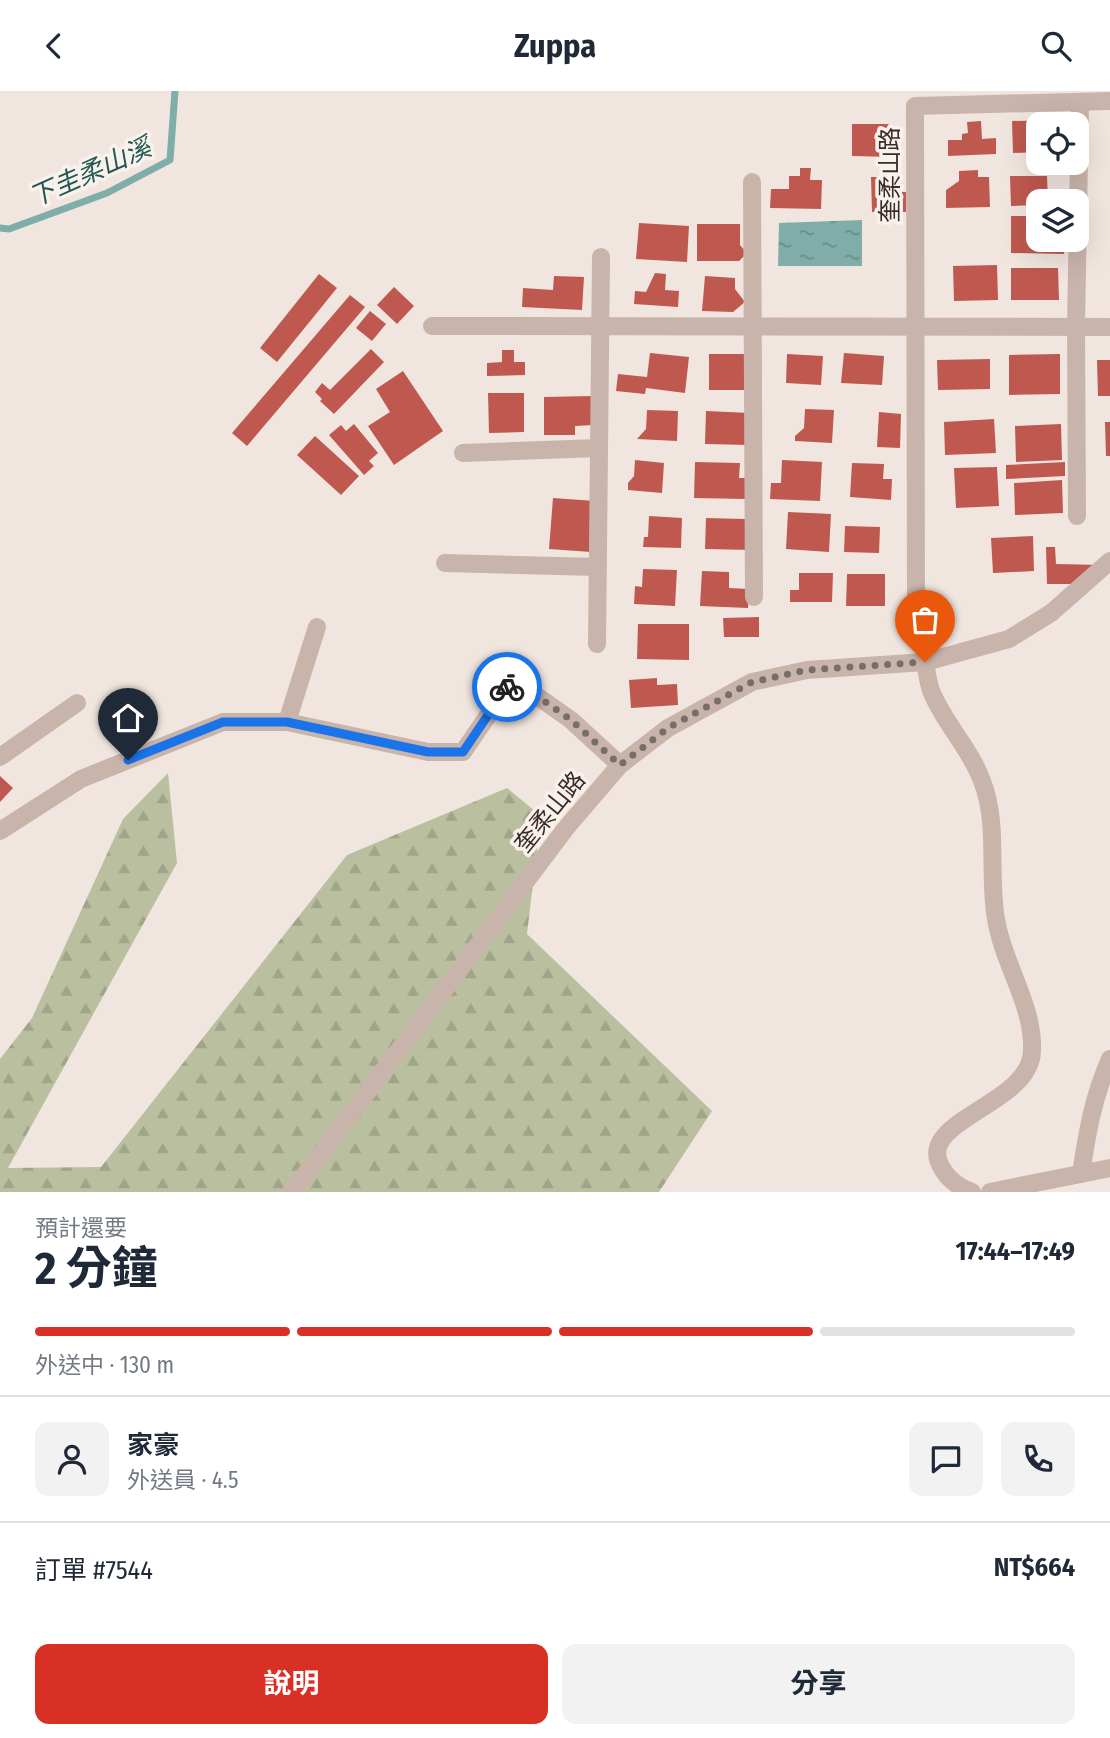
<!DOCTYPE html>
<html lang="zh-TW">
<meta charset="utf-8">
<style>
body{margin:0;font-family:"Fira Sans Condensed","Noto Sans TC",sans-serif;background:#f2f2f3;color:#1f2937;height:100vh;display:flex;flex-direction:column;font-size:26px;white-space:nowrap}
*{box-sizing:border-box;margin:0}
p{font-size:23px;color:#747a83}
.icon{flex:none;width:38px;height:38px;fill:none;stroke:currentColor;stroke-width:2;stroke-linecap:round;stroke-linejoin:round}
.map{position:relative;height:1101px;overflow:hidden}
.panel{display:flex;flex-direction:column;background:#fff;flex:1}
.panel>*{flex:none}
.controls{position:absolute;left:1026px;top:21px;display:grid;gap:14px}
.controls a{display:grid;place-items:center;width:63px;height:63px;border-radius:14px;background:#fff;box-shadow:0 7px 28px #0002;font-size:35px}
.pin{position:absolute;display:grid;place-items:center;width:60px;height:60px;color:#fff;margin:-72px -30px;border-radius:50% 50% 50% 0;rotate:-45deg;box-shadow:0 0 7px #0007}
.pin .icon{rotate:45deg}
.courier{position:absolute;display:grid;place-items:center;width:70px;height:70px;margin:-35px;border:5px solid #1a73e8;border-radius:50%;background:#fff;color:#222;box-shadow:0 2px 9px #0007}
.head em{font-style:normal;font-weight:700}
.head div{display:flex;flex-direction:column-reverse}
.head{display:flex;align-items:center;justify-content:space-between;height:119px;padding:0 35px}
h1{font-size:46px;font-weight:700;line-height:52px}
.bar{display:grid;grid-template-columns:repeat(4,1fr);gap:10px 7px;align-content:center;height:84px;padding:0 35px}
.bar i{height:9px;border-radius:5px;background:#e0e1e3}
.bar .selected{background:#d93025}
.bar p{grid-column:span 4}
.line{display:flex;align-items:center;gap:18px;padding:0 35px;border-top:2px solid #e0e1e3}
.line div{flex:1}
.round{display:grid;place-items:center;flex:none;width:74px;height:74px;border-radius:14px;background:#f2f2f3}
.primary-button{display:flex;gap:14px;margin-top:auto;padding:14px 35px}
.primary-button a{flex:1;height:80px;border-radius:14px;background:#d93025;color:#fff;font-size:28px;font-weight:700;line-height:80px;text-align:center}
.primary-button a+a{background:#f2f2f3;color:#1f2937}
header{display:flex;justify-content:space-between;align-items:center;height:91px;padding:0 35px;background:#fff;font-size:32px;font-weight:700}
.map>svg:first-child{display:block}
.forest{fill:url(#forest-firs)}
.water{fill:url(#water-ripples)}
.lines{fill:none;stroke-linecap:round;stroke-linejoin:round}
.stream{stroke:#7fada8;stroke-width:7}
.building{fill:#bf594f}
.minor{stroke:#c9b4ab;stroke-width:18}
.done{stroke:#786d69;stroke-width:7;stroke-dasharray:0 12.6}
.route{stroke:#1a73e8;stroke-width:9}
.labels{text-anchor:middle;stroke-width:7;stroke-linejoin:round;paint-order:stroke}
.street-label{font-size:24px;fill:#372c2a;stroke:#f9f1eb}
.water-label{font-size:26px;font-style:italic;fill:#225752;stroke:#f9f1eb}
</style>
<header><svg class="icon" aria-label="back" viewBox="0 0 24 24"><path d="M15 5l-7 7 7 7"/></svg>Zuppa<svg class="icon" aria-label="search" viewBox="0 0 24 24"><circle cx="10" cy="10" r="6"/><path d="M15 15l6 6"/></svg></header>
<div class="map">
<svg width="1110" height="1101" viewBox="0 0 1110 1101">
<defs>
<pattern id="forest-firs" width="22" height="20" patternUnits="userSpaceOnUse" patternTransform="scale(1.75)"><rect width="22" height="20" fill="#bac09f"/><path d="M5 1l3.5 6h-7zM16 11l3.5 6h-7z" fill="#a0a589"/></pattern>
<pattern id="water-ripples" width="26" height="14" patternUnits="userSpaceOnUse" patternTransform="scale(1.75)"><rect width="26" height="14" fill="#7fada8"/><path d="M2 4q2-2 4 0t4 0M15 11q2-2 4 0t4 0" fill="none" stroke="#698d89"/></pattern>
</defs>
<rect width="100%" height="100%" fill="#f1e6df"/>
<polygon class="forest" points="168,682 177,772 8,1077 101,1076 347,764 507,697 541,725 527,843 712,1020 659,1101 0,1101 0,968 32,927 123,728"/>
<polygon class="water" points="862,129 862,175 778,175 779,132"/>
<g class="lines">
<polyline class="stream" points="0,137 9,138 107,102 170,69 175,0"/>
</g>
<g class="building">
<polygon points="1053,29 1053,33 1038,33 1038,61 1013,62 1012,30"/>
<polygon points="981,30 982,48 996,47 996,63 948,65 948,49 962,49 962,43 968,42 967,31"/>
<polygon points="852,33 890,33 890,51 895,51 895,66 852,65"/>
<polygon points="800,77 811,77 810,89 822,89 821,118 770,117 771,98 789,98 789,85 800,85"/>
<polygon points="978,79 978,86 989,86 990,116 946,117 946,99 959,90 959,80"/>
<polygon points="1010,85 1047,85 1048,110 1038,110 1038,114 1011,115"/>
<polygon points="871,86 900,86 900,101 906,101 906,121 872,121"/>
<polygon points="1011,125 1038,125 1038,149 1065,149 1064,163 1011,162"/>
<polygon points="639,132 689,135 687,171 636,168"/>
<polygon points="697,133 740,133 740,154 747,162 739,170 697,170"/>
<polygon points="997,174 998,209 954,210 953,175"/>
<polygon points="1011,177 1058,177 1059,209 1011,209"/>
<polygon points="655,182 666,183 665,199 679,200 678,216 634,213 635,200 646,201"/>
<polygon points="319,183 337,197 277,271 260,257"/>
<polygon points="554,185 584,186 582,219 522,216 523,197 553,199"/>
<polygon points="705,185 735,187 735,198 745,211 733,221 702,220"/>
<polygon points="394,196 414,215 397,233 377,214"/>
<polygon points="350,204 365,216 247,355 232,342"/>
<polygon points="370,220 386,233 372,250 356,237"/>
<polygon points="371,258 384,271 334,323 320,310 322,308 315,301 322,292 330,299"/>
<polygon points="502,259 514,259 514,271 525,271 525,284 487,285 487,272 502,271"/>
<polygon points="650,262 689,266 685,302 646,297 645,303 616,300 618,283 647,286"/>
<polygon points="844,262 884,265 882,294 841,292"/>
<rect x="709" y="263" width="35" height="36"/>
<polygon points="787,263 823,265 821,294 786,292"/>
<polygon points="1060,263 1060,303 1009,304 1009,264"/>
<polygon points="990,268 990,298 938,299 937,269"/>
<polygon points="1097,269 1110,269 1110,305 1098,305"/>
<polygon points="403,280 443,340 394,374 368,335 390,321 376,298"/>
<polygon points="488,302 524,302 524,341 489,342"/>
<polygon points="594,305 594,334 575,335 575,344 544,344 544,306"/>
<polygon points="805,318 834,319 832,352 795,350 795,345 804,337"/>
<polygon points="647,319 678,320 677,350 637,348 646,338"/>
<polygon points="706,320 750,322 749,354 705,353"/>
<polygon points="879,321 901,323 900,357 877,356"/>
<polygon points="994,328 996,362 945,364 944,331"/>
<polygon points="1105,331 1110,331 1110,365 1106,365"/>
<polygon points="354,333 378,362 369,370 374,375 364,384 329,344 341,334 346,340"/>
<polygon points="1061,333 1062,369 1016,371 1015,335"/>
<polygon points="315,345 359,385 341,404 297,364"/>
<polygon points="635,369 664,372 662,402 628,399 628,392 634,385"/>
<polygon points="782,369 822,371 820,410 770,408 771,392 781,392"/>
<polygon points="695,371 740,372 739,387 747,387 746,408 694,407"/>
<polygon points="1065,371 1065,385 1006,388 1006,374"/>
<polygon points="852,372 884,373 883,388 892,388 891,409 850,406"/>
<polygon points="997,376 999,415 956,417 954,377"/>
<polygon points="1062,389 1063,422 1015,424 1014,392"/>
<polygon points="553,407 595,410 591,461 549,458"/>
<polygon points="788,421 831,423 829,461 786,458"/>
<polygon points="649,425 682,427 681,457 643,456 644,446 648,446"/>
<polygon points="706,427 745,428 745,443 749,443 752,459 705,458"/>
<polygon points="845,435 880,436 879,462 844,461"/>
<polygon points="1033,445 1034,480 993,482 991,447"/>
<polygon points="1046,456 1055,456 1056,473 1102,474 1080,493 1047,493"/>
<polygon points="643,478 677,479 675,515 634,513 635,495 642,496"/>
<polygon points="702,480 729,481 729,497 749,498 748,517 700,515"/>
<polygon points="799,482 833,482 832,511 790,511 790,499 799,499"/>
<polygon points="847,483 885,483 885,515 846,515"/>
<polygon points="759,526 759,546 724,546 723,527"/>
<polygon points="638,533 689,533 689,569 637,568"/>
<polygon points="657,587 657,594 677,593 678,614 631,617 629,589"/>
<polygon points="0,685 13,697 0,711"/>
</g>
<g class="lines">
<g class="minor">
<polyline points="752,91 754,506"/>
<polyline points="432,235 1110,236"/>
<polyline points="463,362 599,357"/>
<polyline points="1077,425 1076,236 1080,11"/>
<polyline points="445,472 598,476"/>
<polyline points="916,505 915,15 1110,10"/>
<polyline points="597,553 601,166"/>
<path d="M925 571C927 581 928 593 932 602 945 633 971 659 982 690 999 733 988 783 996 828 1003 873 1034 914 1032 960 1030 1016 910 1029 943 1079 950 1090 960 1097 972 1101"/>
<polyline points="287,631 317,536"/>
<polyline points="0,666 77,612"/>
<polyline points="0,740 81,688 223,631 287,631 428,661 463,661 513,588 571,629 620,674"/>
<path d="M1081 1083C1087 1043 1093 1006 1110 968"/>
<polyline points="292,1101 566,737 620,674 668,637 752,591 807,579 925,571 1009,548 1051,522 1110,470"/>
<polyline points="990,1101 1110,1077"/>
</g>
</g>
<g class="lines">
<polyline class="done" points="507,596 513,588 571,629 620,674 668,637 752,591 807,579 925,571"/>
<polyline class="route" points="128,669 223,631 287,631 428,661 463,661 507,596"/>
</g>
<g class="labels">
<g class="street-label">
<text transform="translate(890 84) rotate(-90)" y="8">奎柔山路</text>
<text transform="translate(550 721) rotate(-51)" y="8">奎柔山路</text>
</g>
<g class="water-label">
<text transform="translate(90 81) rotate(-24)" y="9">下圭柔山溪</text>
</g>
</g>
</svg>
<div class="controls">
<a><svg class="icon" aria-label="locate" viewBox="0 0 24 24"><circle cx="12" cy="12" r="6"/><path d="M12 2v4M12 18v4M2 12h4M18 12h4"/></svg></a>
<a><svg class="icon" aria-label="layers" viewBox="0 0 24 24"><path d="M12 4l9 5-9 5-9-5zM3 14l9 5 9-5"/></svg></a>
</div>
<div class="pin" style="left:925px;top:571px;background:#ea580c"><svg class="icon" aria-label="bag" viewBox="0 0 24 24"><path d="M5 8h14l-1 12H6zM9 8a3 3 0 0 1 6 0"/></svg></div>
<div class="pin" style="left:128px;top:669px;background:#1f2937"><svg class="icon" aria-label="home" viewBox="0 0 24 24"><path d="M3 11l9-7 9 7M6 9v11h12V9"/></svg></div>
<div class="courier" style="left:507px;top:596px"><svg class="icon" aria-label="bike" viewBox="0 0 24 24"><circle cx="6" cy="16" r="4"/><circle cx="18" cy="16" r="4"/><path d="M6 16l4-8h5l3 8M10 8l3 8H6M13 5h3"/></svg></div>
</div>
<section class="panel">
<div class="head"><div><h1>2 分鐘</h1><p>預計還要</p></div><em>17:44–17:49</em></div>
<div class="bar"><i class="selected"></i><i class="selected"></i><i class="selected"></i><i></i><p>外送中 · 130 m</p></div>
<div class="line" style="height:126px"><a class="round"><svg class="icon" aria-label="person" viewBox="0 0 24 24"><circle cx="12" cy="8" r="4"/><path d="M4 21q1-7 8-7t8 7"/></svg></a><div><b>家豪</b><p>外送員 · 4.5</p></div><a class="round"><svg class="icon" aria-label="chat" viewBox="0 0 24 24"><path d="M4 5h16v11H9l-5 4z"/></svg></a><a class="round"><svg class="icon" aria-label="phone" viewBox="0 0 24 24"><path d="M5 4h4l2 5-3 2q2 4 5 5l2-3 5 2v4C11 20 4 13 5 4z"/></svg></a></div>
<div class="line" style="height:91px"><div>訂單 #7544</div><b>NT$664</b></div>
<div class="primary-button"><a>說明</a><a>分享</a></div>
</section>
